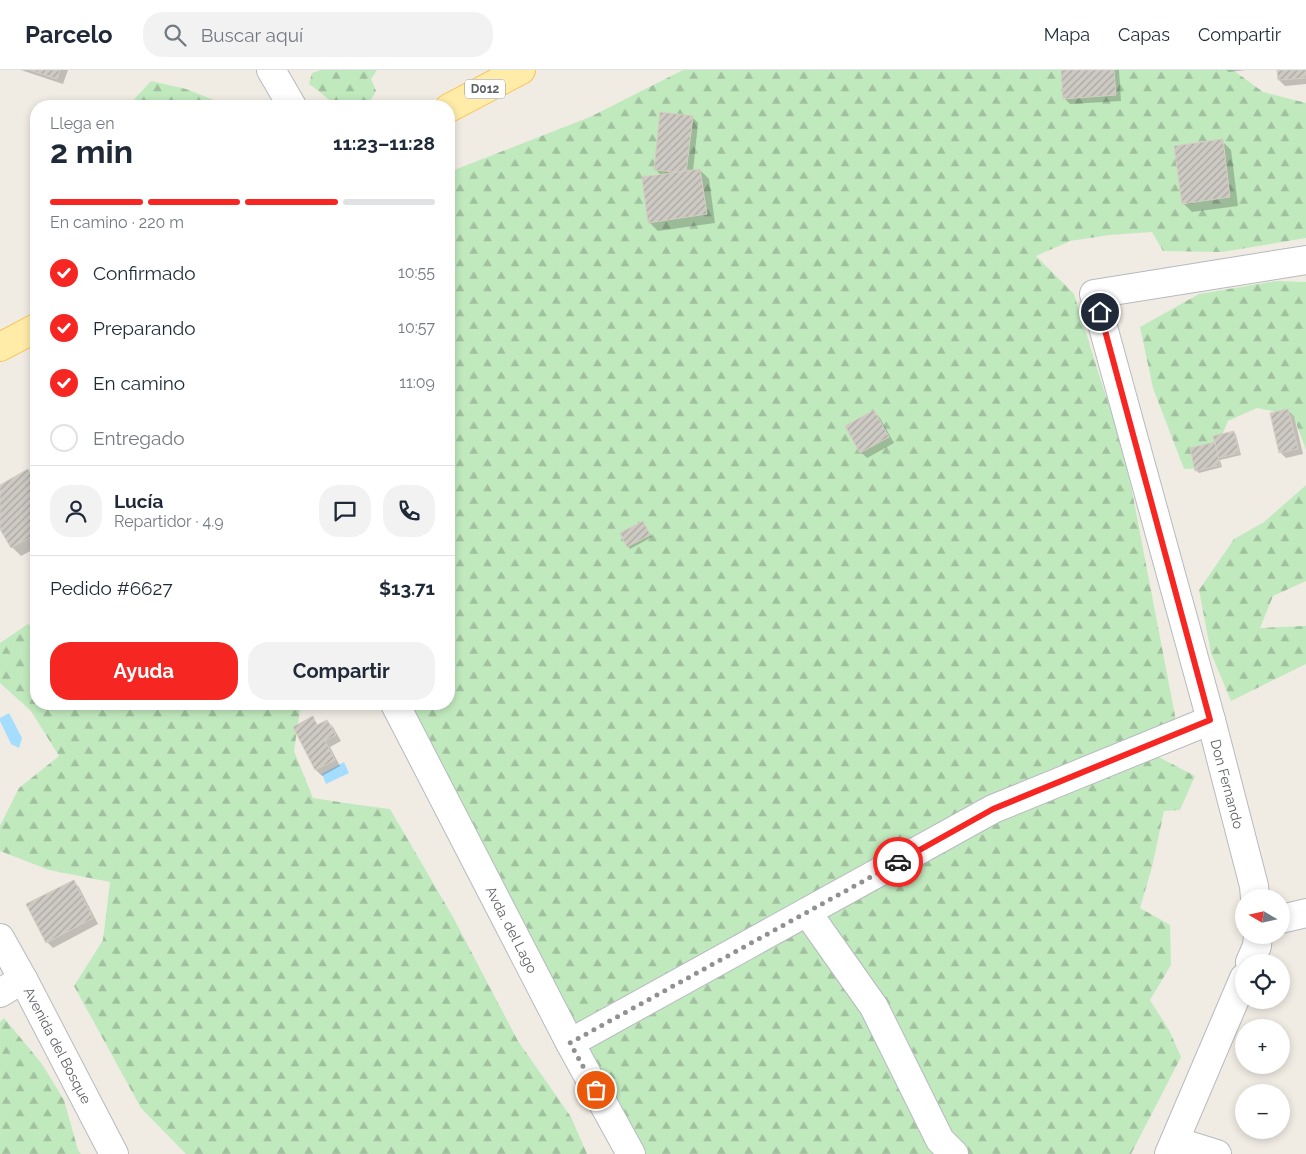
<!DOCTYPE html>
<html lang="es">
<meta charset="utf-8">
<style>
body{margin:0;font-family:Raleway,sans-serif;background:#f2f2f3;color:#1f2937;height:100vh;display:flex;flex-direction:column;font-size:19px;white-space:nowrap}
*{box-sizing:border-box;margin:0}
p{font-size:16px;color:#747a83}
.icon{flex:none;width:28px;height:28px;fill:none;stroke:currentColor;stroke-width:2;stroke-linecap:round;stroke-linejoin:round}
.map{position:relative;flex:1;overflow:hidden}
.side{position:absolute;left:30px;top:30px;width:425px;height:610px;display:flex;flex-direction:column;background:#fff;border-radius:20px;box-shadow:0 2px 8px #0003}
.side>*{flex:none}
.needle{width:32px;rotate:279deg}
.fabs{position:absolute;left:1235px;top:819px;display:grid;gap:10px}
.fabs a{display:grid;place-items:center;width:55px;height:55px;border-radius:50%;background:#fff;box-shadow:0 2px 8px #0003;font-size:25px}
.pin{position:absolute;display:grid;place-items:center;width:42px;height:42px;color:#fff;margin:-21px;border:2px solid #fff;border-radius:50%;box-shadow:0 1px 5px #0007}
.courier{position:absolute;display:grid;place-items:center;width:50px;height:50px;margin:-25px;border:4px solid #f62723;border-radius:50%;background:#fff;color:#222;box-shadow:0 1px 6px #0007}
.headline em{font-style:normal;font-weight:700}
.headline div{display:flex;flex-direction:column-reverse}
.headline{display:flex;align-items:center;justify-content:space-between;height:85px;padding:0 20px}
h1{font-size:32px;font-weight:700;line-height:38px}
.bar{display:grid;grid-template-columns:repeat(4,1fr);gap:8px 5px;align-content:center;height:60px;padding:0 20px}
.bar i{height:6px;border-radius:4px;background:#e0e1e3}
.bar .on{background:#f62723}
.bar p{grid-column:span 4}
.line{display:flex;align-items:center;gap:12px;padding:0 20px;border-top:1px solid #e0e1e3}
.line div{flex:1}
.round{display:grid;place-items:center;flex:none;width:52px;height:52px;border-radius:20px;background:#f2f2f3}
ol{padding:0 20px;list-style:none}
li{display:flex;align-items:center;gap:15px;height:55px}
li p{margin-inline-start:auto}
li .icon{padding:5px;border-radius:50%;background:#f62723;color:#fff;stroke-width:4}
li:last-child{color:#747a83}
li i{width:28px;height:28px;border:2px solid #e0e1e3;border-radius:50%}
.cta{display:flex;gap:10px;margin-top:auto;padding:10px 20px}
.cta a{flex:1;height:58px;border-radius:20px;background:#f62723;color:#fff;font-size:20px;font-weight:700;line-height:58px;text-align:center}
.cta a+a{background:#f2f2f3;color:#1f2937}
header{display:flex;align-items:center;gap:30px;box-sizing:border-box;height:70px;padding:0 25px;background:#fff;border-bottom:1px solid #e0e1e3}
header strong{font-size:24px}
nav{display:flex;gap:28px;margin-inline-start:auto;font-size:18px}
.search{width:350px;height:45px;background:#f2f2f3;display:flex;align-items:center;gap:12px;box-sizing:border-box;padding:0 18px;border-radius:20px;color:#747a83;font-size:19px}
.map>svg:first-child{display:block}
.forest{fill:url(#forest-firs)}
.water{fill:#a4ddff}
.shadow{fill:#0003}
.building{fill:url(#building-hatch);stroke:#d5cec1}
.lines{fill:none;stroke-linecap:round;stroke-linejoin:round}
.minor-casing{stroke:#b6babf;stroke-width:30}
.major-casing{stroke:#fcc250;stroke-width:30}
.minor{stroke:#fff;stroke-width:28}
.major{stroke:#ffeca9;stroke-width:28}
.done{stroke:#909292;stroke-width:5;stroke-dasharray:0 9}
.route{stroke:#f62723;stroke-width:6}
.labels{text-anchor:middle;stroke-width:4;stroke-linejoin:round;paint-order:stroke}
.shield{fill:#fff;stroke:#8d9094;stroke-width:1}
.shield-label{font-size:12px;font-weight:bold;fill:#5c6166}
.street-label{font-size:14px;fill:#5c6166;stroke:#fff}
</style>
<header>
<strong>Parcelo</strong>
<div class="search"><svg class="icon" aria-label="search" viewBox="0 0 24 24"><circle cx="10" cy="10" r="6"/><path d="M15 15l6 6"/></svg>Buscar aquí</div>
<nav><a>Mapa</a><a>Capas</a><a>Compartir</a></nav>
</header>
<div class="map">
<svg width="1306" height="1084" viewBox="0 0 1306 1084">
<defs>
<pattern id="forest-firs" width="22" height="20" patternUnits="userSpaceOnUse" patternTransform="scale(1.25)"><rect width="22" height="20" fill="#c1e9be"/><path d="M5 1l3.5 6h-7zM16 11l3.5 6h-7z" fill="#a0c09e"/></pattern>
<pattern id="building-hatch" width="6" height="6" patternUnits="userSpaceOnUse" patternTransform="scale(1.25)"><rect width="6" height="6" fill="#cdc9c3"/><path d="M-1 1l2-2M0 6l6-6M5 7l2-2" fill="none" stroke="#aaa7a2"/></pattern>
</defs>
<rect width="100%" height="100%" fill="#f0ece4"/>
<g class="forest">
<polygon points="321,0 377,0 371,9 376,21 367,36 328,36 329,30 320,22 309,14 312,3"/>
<polygon points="683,0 1233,0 1263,22 1306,33 1306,168 1222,182 1163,181 1152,162 1109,165 1070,171 1036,186 1074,224 1101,311 1119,365 1132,421 1177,656 1153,684 1195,706 1180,740 1164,741 1152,797 1140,838 1170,855 1171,895 1150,930 1169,960 1181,987 1131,1084 646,1084 405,634 449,634 449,102 590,47"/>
<polygon points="151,11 186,19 224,34 225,36 128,36"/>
<polygon points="1276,211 1306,212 1306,380 1293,345 1257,338 1228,351 1208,398 1184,399 1153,318 1140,257 1199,224"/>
<polygon points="1306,415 1306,511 1273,526 1260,558 1306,556 1306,594 1231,631 1211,583 1199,520 1234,469 1264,452"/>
<polygon points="28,554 36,562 36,634 301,634 294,681 313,728 352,734 390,739 453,847 518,971 571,1047 587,1084 186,1084 141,1038 74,916 103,870 110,812 49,800 0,781 0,756 19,718 59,686 31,641 0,613 0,573"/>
<polygon points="4,948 42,994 64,1030 78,1080 81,1084 0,1084 0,952"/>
</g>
<g class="water">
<polygon points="9,643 22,668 19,678 11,674 0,651 0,648"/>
<polygon points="344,692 349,703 326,714 322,704"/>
</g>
<g class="shadow">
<polygon points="21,0 68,0 63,14"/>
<polygon points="1062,0 1119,0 1121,31 1070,34 1064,28"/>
<polygon points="1226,0 1246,0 1229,2"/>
<polygon points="1278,0 1306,0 1306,14 1285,16 1279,10"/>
<polygon points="692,47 698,53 693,101 700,100 709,109 715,153 658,161 649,152 662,106 655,99"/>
<polygon points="1222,71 1231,80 1238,136 1192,142 1183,133"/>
<polygon points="1288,341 1294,346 1303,384 1286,388 1280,382"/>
<polygon points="874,342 880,348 894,373 867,388 861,382"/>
<polygon points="1233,362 1236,365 1241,385 1220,390 1222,397 1199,403 1196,400 1216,373"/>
<polygon points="28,401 36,409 36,478 21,486 12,477 0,456 0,417"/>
<polygon points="643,452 652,467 630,479 628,476"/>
<polygon points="312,648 319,656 327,651 333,657 341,671 330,677 340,696 322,706 316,700 295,657"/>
<polygon points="73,811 79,817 98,854 53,878 47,872"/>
</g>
<g class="building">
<polygon points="30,0 60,0 57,9"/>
<polygon points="1061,0 1114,0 1116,25 1063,29"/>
<polygon points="1277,0 1306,0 1306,8 1278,10"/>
<polygon points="660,42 693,46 686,103 654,100"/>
<polygon points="1223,69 1230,127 1182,134 1174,76"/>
<polygon points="700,99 707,144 648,153 642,107"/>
<polygon points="1288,339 1298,379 1279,383 1270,343"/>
<polygon points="874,340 889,367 860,383 845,356"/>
<polygon points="1234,361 1239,383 1218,388 1213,366"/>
<polygon points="1215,372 1220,395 1195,401 1190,378"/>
<polygon points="28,399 36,414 36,464 11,478 0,459 0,415"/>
<polygon points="643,451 650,465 627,477 620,463"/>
<polygon points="313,646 317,655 327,650 336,665 325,671 335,690 315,700 293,657"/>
<polygon points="74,810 93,848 46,873 26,834"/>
</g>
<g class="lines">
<g class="minor-casing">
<g id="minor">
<polyline points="271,0 292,36"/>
<path id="s1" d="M395 634 570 973 631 1084"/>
<polyline points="1255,828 1254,816 1211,650 1094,224 1306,190"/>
<polyline points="807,842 874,937 940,1070 954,1084"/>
<polyline points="1281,849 1306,843"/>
<path id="s2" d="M0 868 23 909 114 1084"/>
<polyline points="1250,892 1257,876 1258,865"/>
<polyline points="0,923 23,909"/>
<polyline points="570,973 993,739 1211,650"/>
<polyline points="1175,1071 1217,1084"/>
<polyline points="1169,1084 1244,908"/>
</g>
</g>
<g class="major-casing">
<g id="major">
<polyline points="449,38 521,0"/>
<polyline points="0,277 36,258"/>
</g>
</g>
<use href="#minor" class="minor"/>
<use href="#major" class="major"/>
</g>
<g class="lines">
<polyline class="done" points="596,1020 570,973 898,792"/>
<polyline class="route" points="898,792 993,739 1210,650 1100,242"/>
</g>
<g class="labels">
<rect class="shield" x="465" y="9.5" width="40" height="19" rx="4"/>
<g class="shield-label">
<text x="485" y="23">D012</text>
</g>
<g class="street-label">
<text transform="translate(1227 714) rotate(75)" y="5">Don Fernando</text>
<text dy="5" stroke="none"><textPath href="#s1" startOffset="254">Avda. del Lago</textPath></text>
<text dy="5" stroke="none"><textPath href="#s2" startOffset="122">Avenida del Bosque</textPath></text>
</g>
</g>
</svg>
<div class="fabs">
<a><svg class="needle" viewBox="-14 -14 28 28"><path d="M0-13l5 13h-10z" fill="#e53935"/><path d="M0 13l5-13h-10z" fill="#747a83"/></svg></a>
<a><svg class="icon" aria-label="locate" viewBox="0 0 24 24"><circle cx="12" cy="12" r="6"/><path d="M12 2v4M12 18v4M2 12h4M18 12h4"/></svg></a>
<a>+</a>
<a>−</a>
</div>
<div class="pin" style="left:596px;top:1020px;background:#ea580c"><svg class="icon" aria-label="bag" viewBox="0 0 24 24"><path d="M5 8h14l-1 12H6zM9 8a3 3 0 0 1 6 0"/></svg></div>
<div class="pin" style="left:1100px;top:242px;background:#1f2937"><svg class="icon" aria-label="home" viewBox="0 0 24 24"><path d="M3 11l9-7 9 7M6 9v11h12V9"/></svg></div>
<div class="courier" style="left:898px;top:792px"><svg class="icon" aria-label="car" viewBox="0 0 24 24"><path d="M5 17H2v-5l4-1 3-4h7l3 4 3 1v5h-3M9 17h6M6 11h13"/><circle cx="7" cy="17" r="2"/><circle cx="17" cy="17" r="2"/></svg></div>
<section class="side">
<div class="headline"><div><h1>2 min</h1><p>Llega en</p></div><em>11:23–11:28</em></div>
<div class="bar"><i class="on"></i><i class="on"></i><i class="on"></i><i></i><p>En camino · 220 m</p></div>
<ol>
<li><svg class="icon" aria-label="check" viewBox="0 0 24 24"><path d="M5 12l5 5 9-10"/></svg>Confirmado<p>10:55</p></li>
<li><svg class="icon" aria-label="check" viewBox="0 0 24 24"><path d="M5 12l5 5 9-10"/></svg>Preparando<p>10:57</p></li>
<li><svg class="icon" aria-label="check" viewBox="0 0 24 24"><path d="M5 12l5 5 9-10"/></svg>En camino<p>11:09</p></li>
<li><i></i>Entregado</li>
</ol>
<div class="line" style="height:90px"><a class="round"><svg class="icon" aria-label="person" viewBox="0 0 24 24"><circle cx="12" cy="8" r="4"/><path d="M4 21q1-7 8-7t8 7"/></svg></a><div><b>Lucía</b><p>Repartidor · 4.9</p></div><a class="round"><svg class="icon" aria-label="chat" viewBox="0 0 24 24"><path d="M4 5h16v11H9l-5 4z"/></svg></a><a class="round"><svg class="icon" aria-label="phone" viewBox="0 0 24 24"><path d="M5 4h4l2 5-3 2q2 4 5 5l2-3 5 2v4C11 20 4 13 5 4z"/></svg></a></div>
<div class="line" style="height:65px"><div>Pedido #6627</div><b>$13.71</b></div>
<div class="cta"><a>Ayuda</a><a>Compartir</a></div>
</section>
</div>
